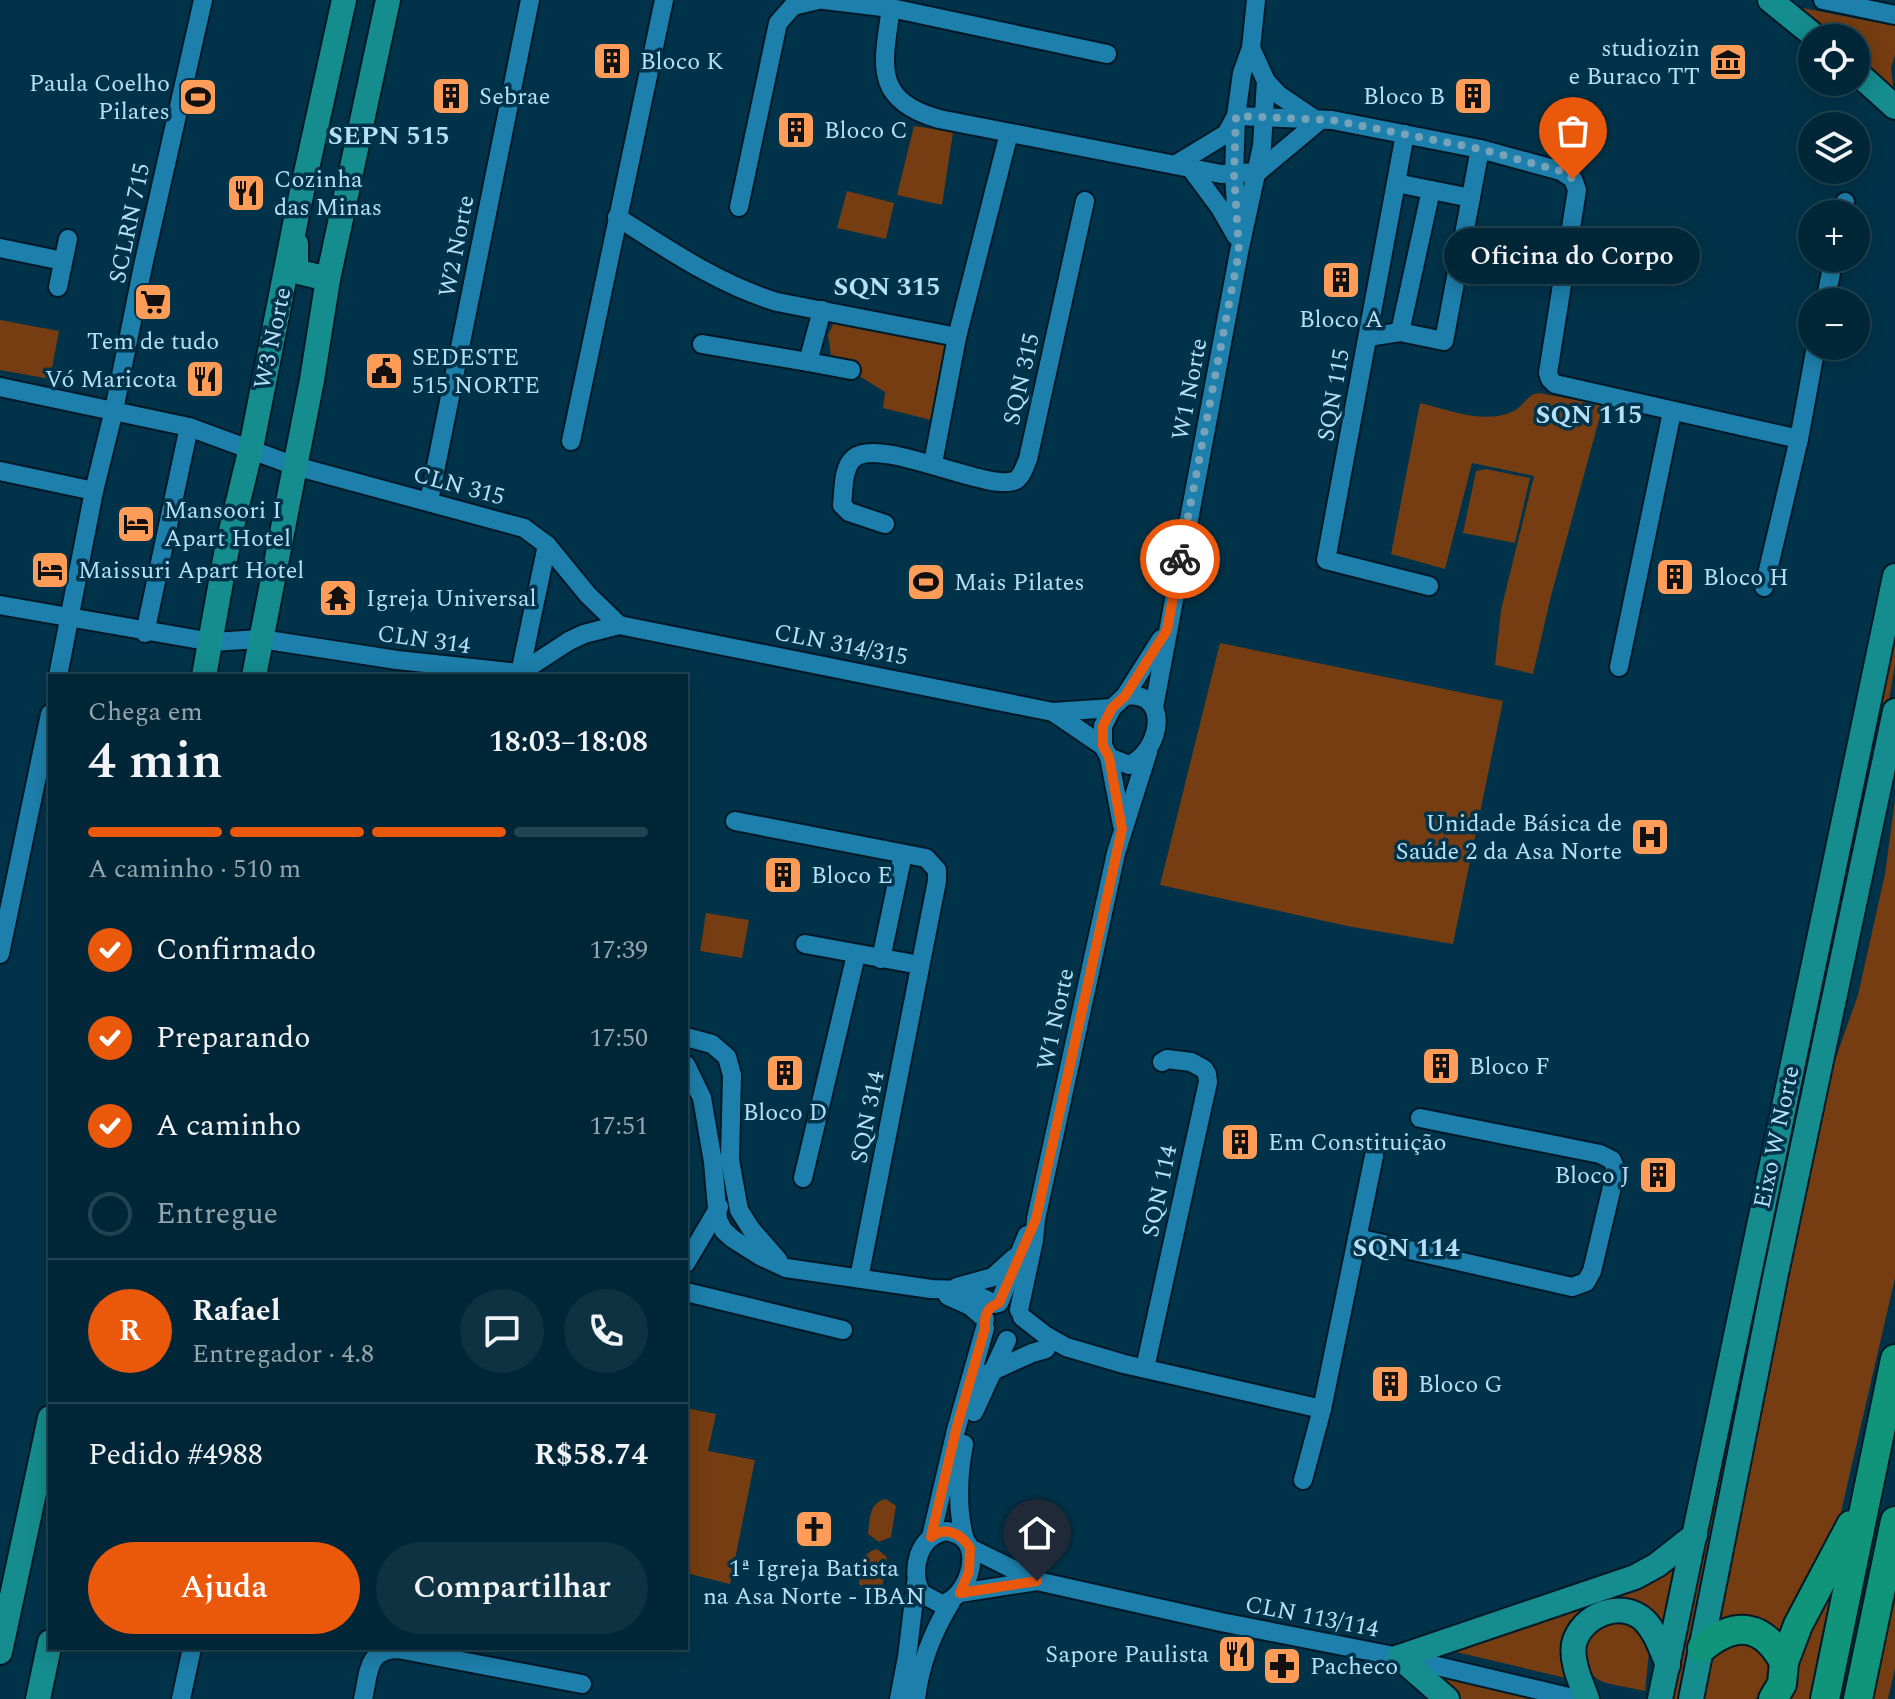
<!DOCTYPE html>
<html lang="pt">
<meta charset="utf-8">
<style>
body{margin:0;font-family:Spectral,serif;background:#0e3242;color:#f1f3f6;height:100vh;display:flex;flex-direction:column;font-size:30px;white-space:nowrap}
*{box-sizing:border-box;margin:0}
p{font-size:26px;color:#95a5ad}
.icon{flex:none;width:44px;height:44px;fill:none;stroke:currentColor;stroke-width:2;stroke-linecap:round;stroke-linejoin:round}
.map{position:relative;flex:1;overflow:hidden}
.drawer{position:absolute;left:48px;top:674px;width:640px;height:976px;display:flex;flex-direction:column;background:#002637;border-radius:0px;box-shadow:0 4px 20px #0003,0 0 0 2px #224352}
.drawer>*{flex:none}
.buttons{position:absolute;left:1798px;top:24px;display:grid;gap:16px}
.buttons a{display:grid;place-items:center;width:72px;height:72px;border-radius:50%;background:#002637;box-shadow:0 4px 20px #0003,0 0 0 2px #224352;font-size:40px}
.pin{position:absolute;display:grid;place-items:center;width:68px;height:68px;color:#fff;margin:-82px -34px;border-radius:50% 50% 50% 0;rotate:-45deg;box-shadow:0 0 8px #0007}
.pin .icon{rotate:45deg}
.courier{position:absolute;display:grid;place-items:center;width:80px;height:80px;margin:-40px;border:6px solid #ea580c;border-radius:50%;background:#fff;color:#222;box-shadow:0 2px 10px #0007}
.bubble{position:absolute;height:56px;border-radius:28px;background:#002637;box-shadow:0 4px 20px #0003,0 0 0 2px #224352;font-size:26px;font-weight:600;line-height:56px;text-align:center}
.headline em{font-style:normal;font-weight:600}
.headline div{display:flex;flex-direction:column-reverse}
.headline{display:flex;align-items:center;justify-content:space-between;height:136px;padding:0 40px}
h1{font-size:52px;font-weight:600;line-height:60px}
.bar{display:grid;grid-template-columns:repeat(4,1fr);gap:12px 8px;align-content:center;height:96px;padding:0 40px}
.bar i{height:10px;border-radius:6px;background:#224352}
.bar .on{background:#ea580c}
.bar p{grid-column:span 4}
.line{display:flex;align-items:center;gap:20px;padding:0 40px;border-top:2px solid #224352}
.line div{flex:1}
.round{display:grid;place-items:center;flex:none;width:84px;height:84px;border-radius:42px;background:#0e3242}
ol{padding:0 40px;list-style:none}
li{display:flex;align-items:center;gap:24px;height:88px}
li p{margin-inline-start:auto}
li .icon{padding:8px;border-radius:50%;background:#ea580c;color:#fff;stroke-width:4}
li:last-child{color:#95a5ad}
li i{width:44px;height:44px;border:4px solid #224352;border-radius:50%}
.cta{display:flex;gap:16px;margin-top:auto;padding:16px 40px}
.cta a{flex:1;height:92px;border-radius:48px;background:#ea580c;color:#fff;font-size:32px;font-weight:600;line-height:92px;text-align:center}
.cta a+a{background:#0e3242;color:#f1f3f6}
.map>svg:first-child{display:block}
.green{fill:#753d11}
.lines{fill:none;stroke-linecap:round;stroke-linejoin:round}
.minor-casing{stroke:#001927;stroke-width:22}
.major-casing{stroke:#001927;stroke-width:28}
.highway-casing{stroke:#001927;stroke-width:32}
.minor{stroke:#1d7fab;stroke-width:18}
.major{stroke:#158c8e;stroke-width:24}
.highway{stroke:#10957a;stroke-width:28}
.done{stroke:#76a3ba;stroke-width:8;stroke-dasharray:0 14.4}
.route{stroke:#ea580c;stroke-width:10}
.labels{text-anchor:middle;stroke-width:7;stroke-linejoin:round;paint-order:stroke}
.poi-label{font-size:24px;fill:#b6e0f7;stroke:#003349;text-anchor:start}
.street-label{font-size:24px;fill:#b6e0f7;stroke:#003349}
.neighbourhood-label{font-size:26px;font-weight:bold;fill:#b6e0f7;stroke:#003349}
</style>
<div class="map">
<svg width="1895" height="1699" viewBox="0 0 1895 1699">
<rect width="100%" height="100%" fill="#003349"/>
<g class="green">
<polygon points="1787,5 1895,26 1895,55 1891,68 1895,102 1856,67 1856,38 1825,38"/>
<polygon points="914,126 953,132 942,205 897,195"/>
<polygon points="847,191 894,203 886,239 837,228"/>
<polygon points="0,320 59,331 50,379 0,370"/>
<polygon points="835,320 949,341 931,420 883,408 885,392 856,374 853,360 831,355 828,335"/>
<path d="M1539 393 1603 405 1551 596 1533 674 1495 665 1501 610 1534 476 1472 463 1445 569 1391 554 1420 403C1450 410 1484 425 1514 411 1525 405 1527 394 1539 393Z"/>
<polygon points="1486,469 1530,478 1515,543 1463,533 1476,471"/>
<polygon points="1895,605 1895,664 1883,735 1681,1699 1668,1699"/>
<polygon points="1220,643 1503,701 1453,944 1347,926 1160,885"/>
<polygon points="1895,800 1895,1278 1838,1525 1818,1567 1797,1596 1780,1643 1712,1630 1828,1080 1858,995 1885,874"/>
<polygon points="706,913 749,920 742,958 700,951"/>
<polygon points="686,1408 716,1414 708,1451 755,1460 730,1584 686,1573"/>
<path d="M886 1499 896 1506 891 1537 879 1542 868 1534C870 1519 869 1502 886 1499Z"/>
<path d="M877 1549 887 1557 882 1588 870 1592 859 1584C861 1570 860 1553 877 1549Z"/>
<polygon points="1681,1552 1663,1641 1633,1603 1618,1598 1599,1604 1574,1680 1439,1648"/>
<polygon points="1835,1573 1810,1699 1779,1699"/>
<polygon points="1895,1587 1895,1668 1888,1699 1870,1699"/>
<path d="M1617 1616 1647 1635 1649 1652 1645 1691C1598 1680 1587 1689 1583 1635Z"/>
<polygon points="1745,1635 1775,1669 1764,1692 1755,1699 1700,1699 1711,1653"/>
<polygon points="1432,1675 1555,1699 1459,1699"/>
</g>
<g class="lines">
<g class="minor-casing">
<g id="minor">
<polyline points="824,0 891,8 1107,54"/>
<polyline points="1823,0 1895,15"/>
<path d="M891 8C883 64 872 100 939 119L1221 174 1258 172 1319 121"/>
<polyline points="1266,81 1279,95 1313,118"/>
<polyline points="1405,134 1326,560 1429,586"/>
<polyline points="1175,165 1226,134 1236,116 1332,120 1480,149 1561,171 1573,179 1577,190 1548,373 1550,379 1555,384 1799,439"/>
<polyline points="1191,169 1220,208 1236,236"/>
<polyline points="1396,183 1471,198"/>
<polyline points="739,207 778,23 793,6 818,0"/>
<polyline points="1843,214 1845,202"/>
<path d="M617 217C669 250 718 284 777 302L957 337"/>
<polyline points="1238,237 1234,174 1236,116 1242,73 1251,48 1256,0"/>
<polyline points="0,248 63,261"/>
<polyline points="58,287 68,239"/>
<polyline points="1825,302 1834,258"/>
<polyline points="822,310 808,362 851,370"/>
<polyline points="1400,332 1431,190"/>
<polyline points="1368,337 1400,332 1444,341 1480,149"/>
<polyline points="702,344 808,362"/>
<polyline points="0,387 189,427 295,466 524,528 547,545 588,595 619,625"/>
<polyline points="571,441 664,0"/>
<polyline points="933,463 957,337 1009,133"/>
<polyline points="0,471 94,491"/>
<polyline points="429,501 530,0"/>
<path d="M885 524 849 512 842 505C844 491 842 468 854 458 880 436 991 494 1016 480 1022 476 1025 466 1028 459L1085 201"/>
<polyline points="1764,587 1799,439 1816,346"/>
<polyline points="0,605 212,642 261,639 397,660 520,673 569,641 584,634 619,625 1053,712 1112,708"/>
<polyline points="145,633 189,427"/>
<polyline points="1619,667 1672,412"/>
<polyline points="520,673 547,545"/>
<polyline points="58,676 94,491 114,410 143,266 203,0"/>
<path d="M1125 696C1172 690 1161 752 1129 765L1109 757 1103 746V726L1112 708 1125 696 1161 639"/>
<polyline points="1154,707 1239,252 1262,146 1266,81 1251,48"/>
<polyline points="1053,712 1103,746"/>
<polyline points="1109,757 1122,825"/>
<polyline points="735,821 926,858 937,870 937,881 859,1278"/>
<polyline points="805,944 920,965"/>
<polyline points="0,954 50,714"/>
<polyline points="881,959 903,854"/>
<polyline points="686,1037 712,1044 727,1057 732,1075 730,1160 739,1210 751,1229 778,1260"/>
<polyline points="686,1065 702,1098 713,1162 718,1220 724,1231 733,1239 760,1256 786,1268 931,1289 960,1290 975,1294 995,1304"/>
<polyline points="803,1178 856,955"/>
<polyline points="1357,1238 1572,1287 1586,1282 1592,1271 1616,1170 1612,1160 1600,1154 1420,1118"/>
<polyline points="686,1263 719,1207"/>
<polyline points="957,1287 993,1277 1014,1258"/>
<polyline points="686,1292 843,1330"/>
<polyline points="948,1296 970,1306 985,1319"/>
<polyline points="999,1303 1027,1235"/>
<polyline points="1019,1310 1034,1240 1036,1219 1116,853 1148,752"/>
<polyline points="1022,1317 1045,1335 1066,1347 1124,1364 1322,1409"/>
<polyline points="1145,1368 1208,1082 1207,1074 1204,1069 1191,1062 1167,1059 1162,1062"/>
<polyline points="990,1372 1032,1353 1046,1349"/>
<polyline points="974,1412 1007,1340"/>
<path d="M964 1444C958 1476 956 1508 965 1540"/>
<polyline points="1303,1480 1322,1409 1374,1156"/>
<path d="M947 1531C954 1533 960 1534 965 1540 981 1559 964 1600 941 1604L921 1593C910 1570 918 1535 947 1531Z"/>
<polyline points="931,1537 956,1430 985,1328"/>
<polyline points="970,1548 1037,1581 1221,1622 1399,1657 1577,1699"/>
<polyline points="960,1593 1037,1581"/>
<polyline points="181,1699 192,1648"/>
<path d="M363 1699C369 1674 366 1649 398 1649L582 1684"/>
<polyline points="899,1699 907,1657 916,1583"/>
<path d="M916 1699C920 1663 932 1633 951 1602"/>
</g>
</g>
<g class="major-casing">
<g id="major">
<polyline points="1770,0 1817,38"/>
<polyline points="1856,72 1895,107"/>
<polyline points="296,244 296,267 299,272 328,279"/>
<polyline points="204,676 228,543 251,448 297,214 344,0"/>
<polyline points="254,676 312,380 328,279 388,0"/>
<polyline points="0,1652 50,1418"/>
<polyline points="1399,1657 1635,1577 1657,1565 1695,1535"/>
<polyline points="1399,1657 1447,1699"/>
<polyline points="38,1699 50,1642"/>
<path d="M1587 1699C1581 1682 1571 1663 1574 1644 1581 1615 1621 1599 1644 1620 1656 1632 1661 1649 1668 1665"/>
<polyline points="1660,1699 1895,576"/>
<polyline points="1691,1699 1775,1278 1895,711"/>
</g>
</g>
<g class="highway-casing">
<g id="highway">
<path d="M1702 1648C1736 1620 1763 1624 1784 1662"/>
<polyline points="1773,1699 1782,1684 1784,1662 1798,1625 1851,1525"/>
<polyline points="1825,1699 1895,1359"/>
<polyline points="1858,1699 1895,1521"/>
</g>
</g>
<use href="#minor" class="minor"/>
<use href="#major" class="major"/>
<use href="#highway" class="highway"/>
</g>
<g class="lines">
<polyline class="done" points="1180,559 1239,252 1234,174 1236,116 1332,120 1480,149 1561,171 1573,179"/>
<path class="route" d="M1037 1581 960 1593 969 1572 970 1548C961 1533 945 1526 931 1537L956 1430 985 1328C984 1316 987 1307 999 1303L1036 1219 1122 829 1109 757 1103 746V726L1112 708 1125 696 1167 630 1180 559"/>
</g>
<defs>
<g id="building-square" transform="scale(2)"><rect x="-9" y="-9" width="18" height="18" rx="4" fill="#fe9c58" stroke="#003349"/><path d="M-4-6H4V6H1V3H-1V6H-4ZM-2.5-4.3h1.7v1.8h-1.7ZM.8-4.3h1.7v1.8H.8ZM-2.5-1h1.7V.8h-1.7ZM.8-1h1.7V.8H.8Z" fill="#111"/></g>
<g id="museum-square" transform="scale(2)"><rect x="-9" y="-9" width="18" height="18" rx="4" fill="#fe9c58" stroke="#003349"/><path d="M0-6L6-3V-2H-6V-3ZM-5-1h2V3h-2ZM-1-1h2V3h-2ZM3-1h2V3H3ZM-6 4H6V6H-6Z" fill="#111"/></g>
<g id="stadium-square" transform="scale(2)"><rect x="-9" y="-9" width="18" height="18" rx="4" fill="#fe9c58" stroke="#003349"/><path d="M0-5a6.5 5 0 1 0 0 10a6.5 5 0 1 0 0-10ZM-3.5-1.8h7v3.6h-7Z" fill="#111"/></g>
<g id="restaurant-square" transform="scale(2)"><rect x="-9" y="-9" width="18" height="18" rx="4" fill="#fe9c58" stroke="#003349"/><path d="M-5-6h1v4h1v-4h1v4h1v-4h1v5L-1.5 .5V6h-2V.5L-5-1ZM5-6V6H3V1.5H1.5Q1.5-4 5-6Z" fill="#111"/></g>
<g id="supermarket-square" transform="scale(2)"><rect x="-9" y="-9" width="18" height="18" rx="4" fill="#fe9c58" stroke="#003349"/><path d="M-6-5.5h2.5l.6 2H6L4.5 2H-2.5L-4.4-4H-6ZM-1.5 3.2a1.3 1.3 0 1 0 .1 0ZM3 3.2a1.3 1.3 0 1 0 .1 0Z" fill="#111"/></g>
<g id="civic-square" transform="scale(2)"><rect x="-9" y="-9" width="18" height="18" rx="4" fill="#fe9c58" stroke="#003349"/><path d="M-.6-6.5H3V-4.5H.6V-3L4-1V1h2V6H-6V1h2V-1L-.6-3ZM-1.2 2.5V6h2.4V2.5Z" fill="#111"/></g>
<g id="hotel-square" transform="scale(2)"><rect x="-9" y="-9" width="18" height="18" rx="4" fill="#fe9c58" stroke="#003349"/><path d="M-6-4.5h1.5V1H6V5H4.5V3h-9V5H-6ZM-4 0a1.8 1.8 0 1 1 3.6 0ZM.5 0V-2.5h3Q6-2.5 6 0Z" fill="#111"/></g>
<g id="temple-square" transform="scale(2)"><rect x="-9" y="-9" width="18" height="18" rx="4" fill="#fe9c58" stroke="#003349"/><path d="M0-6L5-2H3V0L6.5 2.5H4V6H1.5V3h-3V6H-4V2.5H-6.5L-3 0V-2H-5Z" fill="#111"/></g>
<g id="hospital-square" transform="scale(2)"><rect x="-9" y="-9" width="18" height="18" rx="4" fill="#fe9c58" stroke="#003349"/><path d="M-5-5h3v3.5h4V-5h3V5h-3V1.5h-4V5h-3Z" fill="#111"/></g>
<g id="church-square" transform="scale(2)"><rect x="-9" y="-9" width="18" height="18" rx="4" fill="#fe9c58" stroke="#003349"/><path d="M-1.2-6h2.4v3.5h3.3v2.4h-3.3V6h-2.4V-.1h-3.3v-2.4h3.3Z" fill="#111"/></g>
<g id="pharmacy-square" transform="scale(2)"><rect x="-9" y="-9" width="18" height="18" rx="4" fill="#fe9c58" stroke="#003349"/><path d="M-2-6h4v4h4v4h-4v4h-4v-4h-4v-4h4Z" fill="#111"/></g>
</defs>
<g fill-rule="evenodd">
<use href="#building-square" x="612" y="61"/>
<use href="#museum-square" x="1728" y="62"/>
<use href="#building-square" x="451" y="96"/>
<use href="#building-square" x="1473" y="96"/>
<use href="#stadium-square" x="198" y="97"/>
<use href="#building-square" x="796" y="130"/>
<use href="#restaurant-square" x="246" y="193"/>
<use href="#building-square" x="1341" y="280"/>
<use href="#supermarket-square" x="153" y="302"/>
<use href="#civic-square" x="384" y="371"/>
<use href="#restaurant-square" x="205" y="379"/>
<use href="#hotel-square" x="136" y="524"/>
<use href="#hotel-square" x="50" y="570"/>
<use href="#building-square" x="1675" y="577"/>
<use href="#stadium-square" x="926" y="582"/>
<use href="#temple-square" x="338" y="598"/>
<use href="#hospital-square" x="1650" y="837"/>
<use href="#building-square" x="783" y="875"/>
<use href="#building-square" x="1441" y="1066"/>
<use href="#building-square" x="785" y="1073"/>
<use href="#building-square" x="1240" y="1142"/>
<use href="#building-square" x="1658" y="1175"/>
<use href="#building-square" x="1390" y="1384"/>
<use href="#church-square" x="814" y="1529"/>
<use href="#restaurant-square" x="1237" y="1654"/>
<use href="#pharmacy-square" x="1282" y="1666"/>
</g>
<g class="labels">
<g class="poi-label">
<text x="1700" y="56" text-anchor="end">studiozin<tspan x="1700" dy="28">e Buraco TT</tspan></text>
<text x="640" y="69">Bloco K</text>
<text x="170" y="91" text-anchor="end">Paula Coelho<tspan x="170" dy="28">Pilates</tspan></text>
<text x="479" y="104">Sebrae</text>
<text x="1445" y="104" text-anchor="end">Bloco B</text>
<text x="824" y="138">Bloco C</text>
<text x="274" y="187">Cozinha<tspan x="274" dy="28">das Minas</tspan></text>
<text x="1341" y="327" text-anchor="middle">Bloco A</text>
<text x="153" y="349" text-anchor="middle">Tem de tudo</text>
<text x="412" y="365">SEDESTE<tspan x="412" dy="28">515 NORTE</tspan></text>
<text x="177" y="387" text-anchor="end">Vó Maricota</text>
<text x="164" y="518">Mansoori I<tspan x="164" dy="28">Apart Hotel</tspan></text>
<text x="78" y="578">Maissuri Apart Hotel</text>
<text x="1703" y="585">Bloco H</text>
<text x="954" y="590">Mais Pilates</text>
<text x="366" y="606">Igreja Universal</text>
<text x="1622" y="831" text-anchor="end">Unidade Básica de<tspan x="1622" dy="28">Saúde 2 da Asa Norte</tspan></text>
<text x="811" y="883">Bloco E</text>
<text x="1469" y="1074">Bloco F</text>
<text x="785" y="1120" text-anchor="middle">Bloco D</text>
<text x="1268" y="1150">Em Constituição</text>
<text x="1630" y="1183" text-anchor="end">Bloco J</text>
<text x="1418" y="1392">Bloco G</text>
<text x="814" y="1576" text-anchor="middle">1ª Igreja Batista<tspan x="814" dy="28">na Asa Norte - IBAN</tspan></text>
<text x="1209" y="1662" text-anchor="end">Sapore Paulista</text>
<text x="1310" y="1674">Pacheco</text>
</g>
<g class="street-label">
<text transform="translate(129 223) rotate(-78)" y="8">SCLRN 715</text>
<text transform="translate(456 246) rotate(-79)" y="8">W2 Norte</text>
<text transform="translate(272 338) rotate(-78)" y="8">W3 Norte</text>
<text transform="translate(1021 379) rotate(-77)" y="8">SQN 315</text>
<text transform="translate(1189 389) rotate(-79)" y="8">W1 Norte</text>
<text transform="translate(1333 395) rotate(-80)" y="8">SQN 115</text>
<text transform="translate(459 485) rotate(15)" y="8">CLN 315</text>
<text transform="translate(424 639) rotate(8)" y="8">CLN 314</text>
<text transform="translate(841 644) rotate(11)" y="8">CLN 314/315</text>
<text transform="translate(1055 1019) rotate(-78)" y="8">W1 Norte</text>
<text transform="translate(867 1117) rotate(-79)" y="8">SQN 314</text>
<text transform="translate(1776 1137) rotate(-78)" y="8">Eixo W Norte</text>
<text transform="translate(1159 1191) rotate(-78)" y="8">SQN 114</text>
<text transform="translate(1312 1616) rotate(11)" y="8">CLN 113/114</text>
</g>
<g class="neighbourhood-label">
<text x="389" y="144">SEPN 515</text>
<text x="887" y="295">SQN 315</text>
<text x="1589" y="423">SQN 115</text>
<text x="1406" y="1256">SQN 114</text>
</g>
</g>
</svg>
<div class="buttons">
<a><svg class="icon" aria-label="locate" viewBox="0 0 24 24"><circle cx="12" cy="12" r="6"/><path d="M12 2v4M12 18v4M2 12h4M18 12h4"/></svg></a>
<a><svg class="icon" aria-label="layers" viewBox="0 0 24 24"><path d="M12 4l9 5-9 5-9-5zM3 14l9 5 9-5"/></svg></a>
<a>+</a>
<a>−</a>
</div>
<div class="pin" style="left:1573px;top:179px;background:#ea580c"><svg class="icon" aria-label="bag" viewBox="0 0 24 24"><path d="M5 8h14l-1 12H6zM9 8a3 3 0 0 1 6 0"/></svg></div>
<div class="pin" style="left:1037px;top:1581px;background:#1f2937"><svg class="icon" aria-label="home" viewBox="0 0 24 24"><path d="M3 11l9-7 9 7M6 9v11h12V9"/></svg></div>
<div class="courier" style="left:1180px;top:559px"><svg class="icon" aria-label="bike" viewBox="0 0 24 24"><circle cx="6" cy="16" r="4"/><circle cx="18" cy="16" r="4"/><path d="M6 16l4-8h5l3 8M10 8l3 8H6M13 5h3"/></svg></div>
<div class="bubble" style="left:1444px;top:228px;width:256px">Oficina do Corpo</div>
<section class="drawer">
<div class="headline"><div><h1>4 min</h1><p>Chega em</p></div><em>18:03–18:08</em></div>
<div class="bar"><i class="on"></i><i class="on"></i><i class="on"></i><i></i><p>A caminho · 510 m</p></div>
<ol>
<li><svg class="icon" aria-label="check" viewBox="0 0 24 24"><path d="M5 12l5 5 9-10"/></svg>Confirmado<p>17:39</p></li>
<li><svg class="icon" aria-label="check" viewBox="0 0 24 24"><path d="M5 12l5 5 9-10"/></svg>Preparando<p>17:50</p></li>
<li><svg class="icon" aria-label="check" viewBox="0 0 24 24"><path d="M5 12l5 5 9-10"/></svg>A caminho<p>17:51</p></li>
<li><i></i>Entregue</li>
</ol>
<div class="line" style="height:144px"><b class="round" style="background:#ea580c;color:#fff">R</b><div><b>Rafael</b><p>Entregador · 4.8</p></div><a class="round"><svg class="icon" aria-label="chat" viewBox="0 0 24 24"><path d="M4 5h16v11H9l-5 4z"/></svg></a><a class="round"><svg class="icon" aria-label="phone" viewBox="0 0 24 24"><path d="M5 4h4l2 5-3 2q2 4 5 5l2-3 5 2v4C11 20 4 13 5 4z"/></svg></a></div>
<div class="line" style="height:104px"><div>Pedido #4988</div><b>R$58.74</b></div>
<div class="cta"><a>Ajuda</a><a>Compartilhar</a></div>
</section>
</div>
